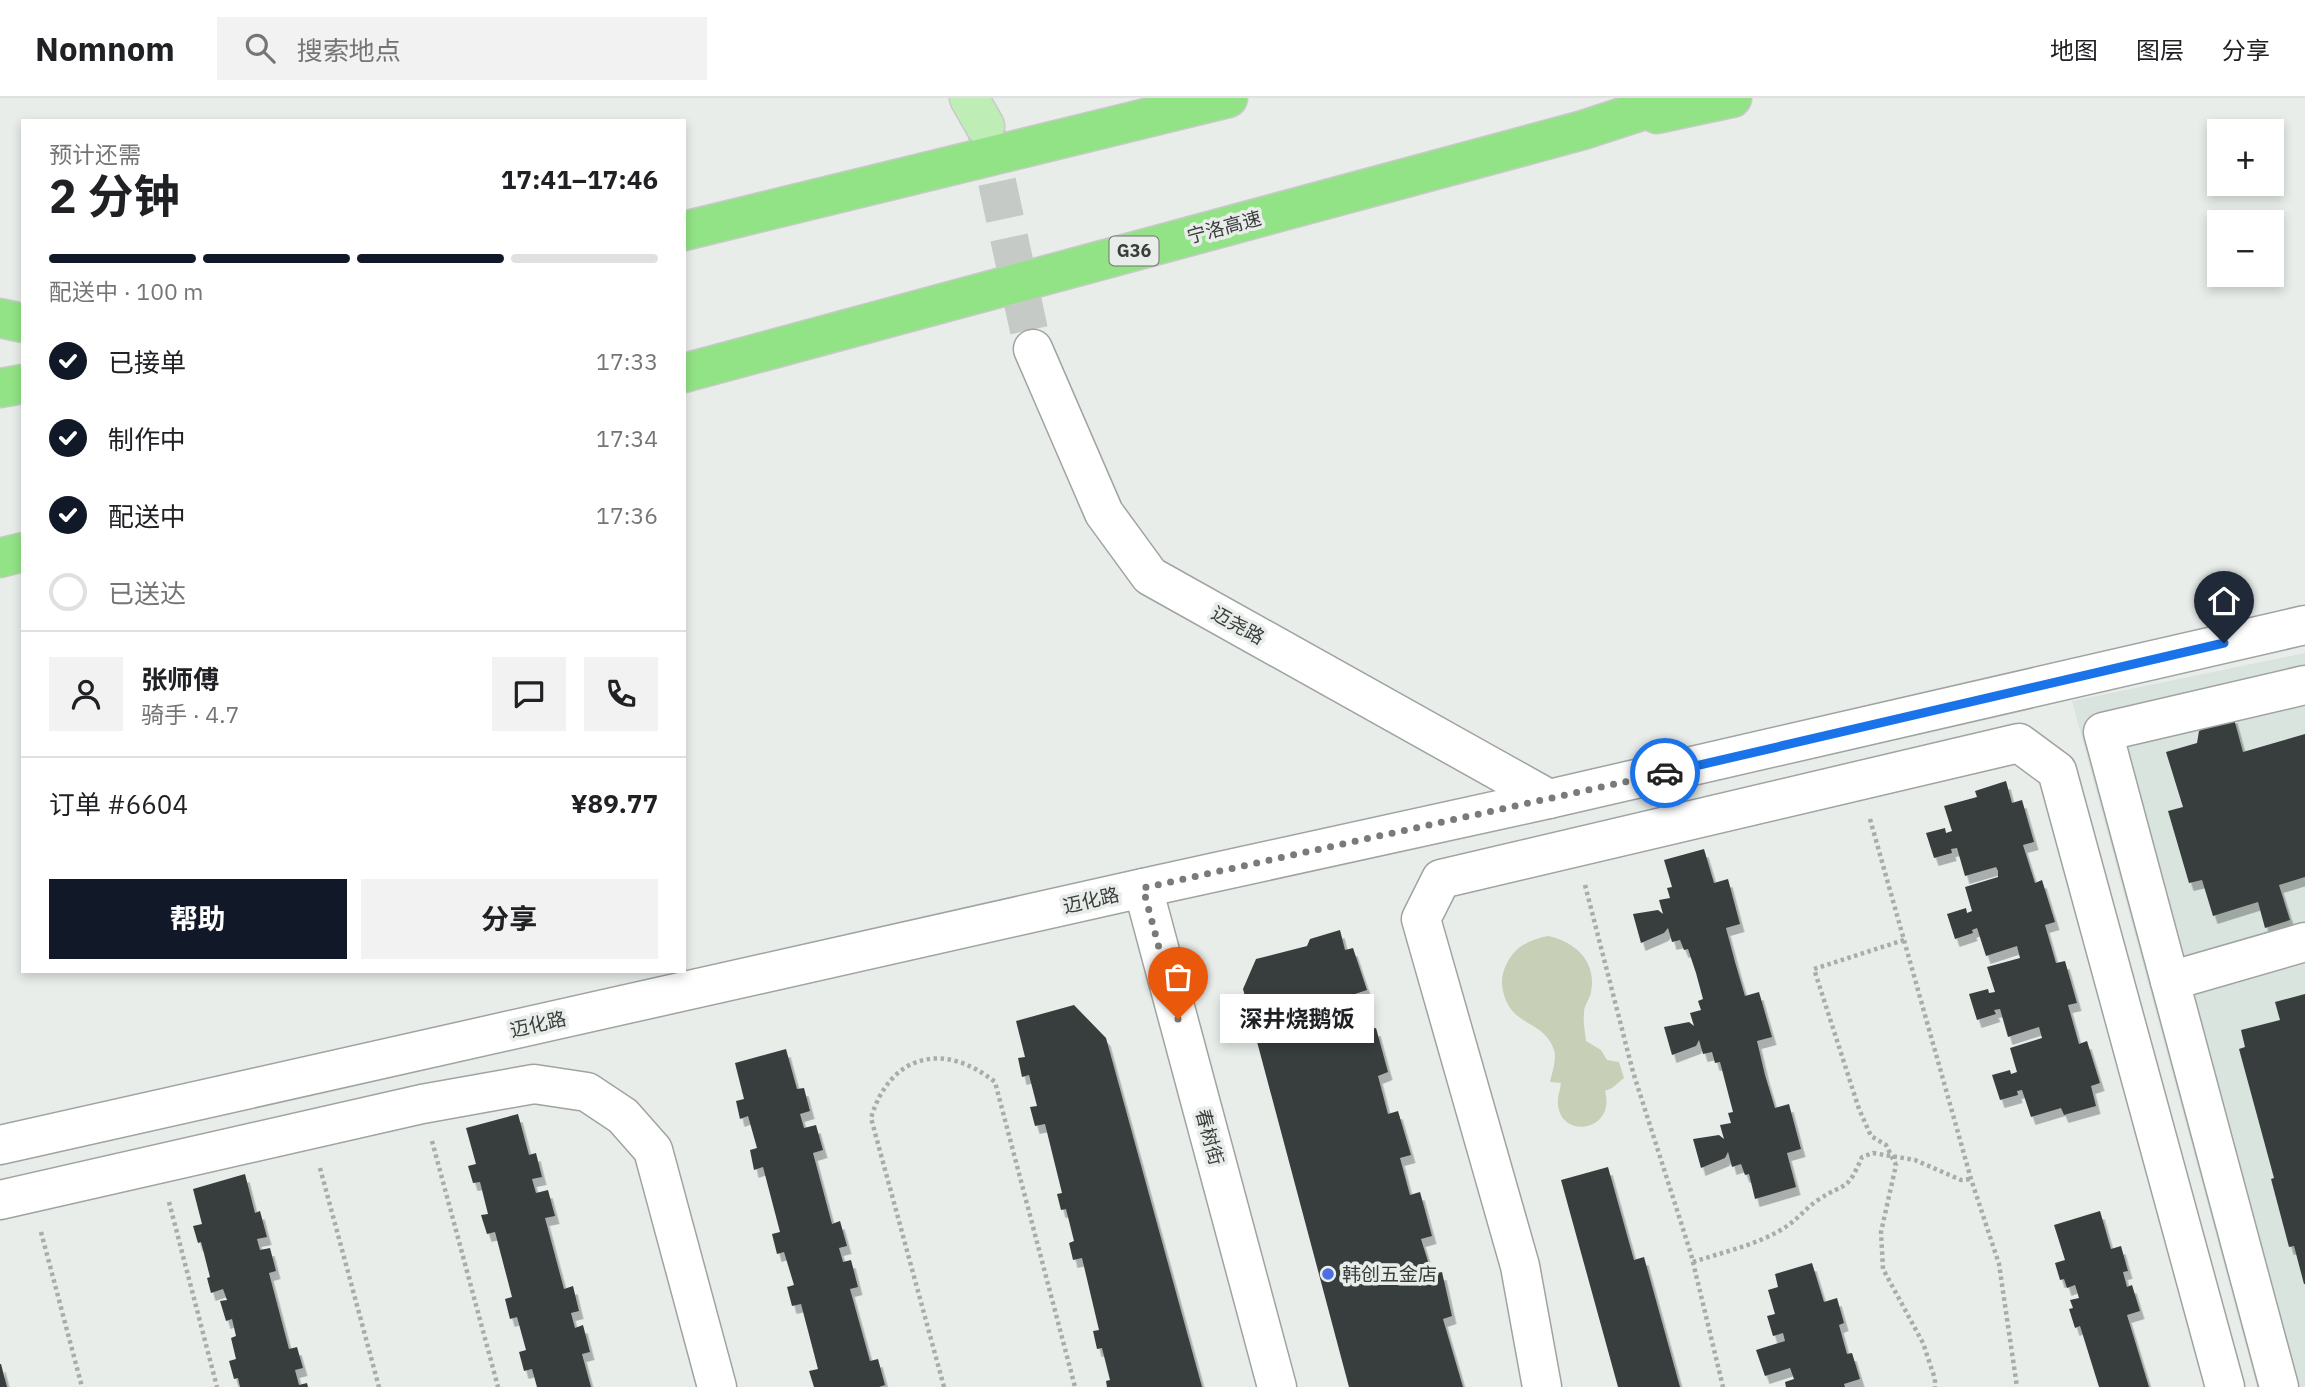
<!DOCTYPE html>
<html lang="zh">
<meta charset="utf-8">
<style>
body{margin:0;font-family:"IBM Plex Sans","Noto Sans SC",sans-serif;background:#f2f2f2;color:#202124;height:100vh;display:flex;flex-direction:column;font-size:26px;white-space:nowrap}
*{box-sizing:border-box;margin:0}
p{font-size:23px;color:#757577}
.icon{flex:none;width:38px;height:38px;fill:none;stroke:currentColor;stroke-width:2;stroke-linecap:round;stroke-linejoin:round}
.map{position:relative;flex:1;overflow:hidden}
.side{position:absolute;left:21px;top:21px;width:665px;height:854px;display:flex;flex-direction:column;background:#fff;border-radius:0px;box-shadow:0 4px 10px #0003}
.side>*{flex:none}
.fabs{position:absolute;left:2207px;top:21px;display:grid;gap:14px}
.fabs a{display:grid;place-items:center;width:77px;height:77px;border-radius:0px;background:#fff;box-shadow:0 4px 10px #0003;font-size:35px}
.pin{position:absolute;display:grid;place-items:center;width:60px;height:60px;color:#fff;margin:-72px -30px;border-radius:50% 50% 50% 0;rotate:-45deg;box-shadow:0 0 7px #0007}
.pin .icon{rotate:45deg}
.courier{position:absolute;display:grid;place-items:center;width:70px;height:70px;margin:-35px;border:5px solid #1a73e8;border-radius:50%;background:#fff;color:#222;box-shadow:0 2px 9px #0007}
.bubble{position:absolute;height:49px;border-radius:0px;background:#fff;box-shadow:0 4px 10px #0003;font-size:23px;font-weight:700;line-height:49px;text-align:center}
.headline em{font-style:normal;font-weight:700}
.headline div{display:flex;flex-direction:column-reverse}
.headline{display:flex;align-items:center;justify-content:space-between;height:119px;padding:0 28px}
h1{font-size:46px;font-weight:700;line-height:52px}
.bar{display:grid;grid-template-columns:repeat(4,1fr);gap:10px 7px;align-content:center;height:84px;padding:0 28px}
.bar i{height:9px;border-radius:5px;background:#e0e0e0}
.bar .active{background:#111827}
.bar p{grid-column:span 4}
.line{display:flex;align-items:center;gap:18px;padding:0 28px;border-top:2px solid #e0e0e0}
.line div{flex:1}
.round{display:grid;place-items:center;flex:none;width:74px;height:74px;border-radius:0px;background:#f2f2f2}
ol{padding:0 28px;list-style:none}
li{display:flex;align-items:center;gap:21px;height:77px}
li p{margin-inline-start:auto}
li .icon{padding:7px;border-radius:50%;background:#111827;color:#fff;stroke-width:4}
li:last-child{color:#757577}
li i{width:38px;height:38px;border:4px solid #e0e0e0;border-radius:50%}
.primary-button{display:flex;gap:14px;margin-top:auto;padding:14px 28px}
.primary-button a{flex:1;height:80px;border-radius:0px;background:#111827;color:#fff;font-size:28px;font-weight:700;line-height:80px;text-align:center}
.primary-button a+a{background:#f2f2f2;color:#202124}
header{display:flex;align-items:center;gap:42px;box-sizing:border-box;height:98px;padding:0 35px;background:#fff;border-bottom:2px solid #e0e0e0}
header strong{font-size:33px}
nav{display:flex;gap:38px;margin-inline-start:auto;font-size:24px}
.search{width:490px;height:63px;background:#f2f2f2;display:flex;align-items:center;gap:18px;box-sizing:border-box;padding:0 24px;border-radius:0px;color:#757577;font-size:26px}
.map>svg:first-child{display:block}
.built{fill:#d8e4dd}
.green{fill:#c8cfb7}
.building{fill:#393e3d;filter:url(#shadow)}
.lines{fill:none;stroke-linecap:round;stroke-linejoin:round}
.minor-tunnel{stroke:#c5cac7;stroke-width:38;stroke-dasharray:38 19;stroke-linecap:butt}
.minor-casing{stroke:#9fa3a1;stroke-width:41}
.major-casing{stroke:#c8c9c8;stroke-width:41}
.highway-casing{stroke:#c8c9c8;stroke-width:41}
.path{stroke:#a8acaa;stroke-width:4.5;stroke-dasharray:3.5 3.5;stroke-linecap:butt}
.minor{stroke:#fff;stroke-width:38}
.major{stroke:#beeeb6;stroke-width:38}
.highway{stroke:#92e385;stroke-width:38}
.done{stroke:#787b79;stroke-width:7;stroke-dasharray:0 12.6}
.route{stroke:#1a73e8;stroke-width:9}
.poi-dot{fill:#4d6ee2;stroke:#e8edea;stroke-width:2.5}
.labels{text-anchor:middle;stroke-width:7;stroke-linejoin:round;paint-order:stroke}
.shield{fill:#e8edea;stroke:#6f7270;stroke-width:2}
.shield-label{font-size:18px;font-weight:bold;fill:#3b3d3c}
.street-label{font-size:19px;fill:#3b3d3c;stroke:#e8edea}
.poi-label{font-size:19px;fill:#3b3d3c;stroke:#e8edea;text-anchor:start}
</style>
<header>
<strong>Nomnom</strong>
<div class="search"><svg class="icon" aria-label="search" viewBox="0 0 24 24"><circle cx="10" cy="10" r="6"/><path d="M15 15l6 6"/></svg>搜索地点</div>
<nav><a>地图</a><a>图层</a><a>分享</a></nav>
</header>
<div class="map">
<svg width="2305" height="1289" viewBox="0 0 2305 1289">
<defs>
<filter id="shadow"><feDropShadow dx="4.5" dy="8" stdDeviation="0" flood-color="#0004"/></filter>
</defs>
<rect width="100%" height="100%" fill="#e8edea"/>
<polygon class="built" points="2305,555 2305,1289 2257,1289 2072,603"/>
<path class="green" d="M1548 838C1576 844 1597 864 1591 894 1590 901 1584 907 1584 915 1583 924 1585 934 1586 943L1601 952 1607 962 1619 964 1624 980 1612 990 1605 993C1616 1033 1562 1042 1558 1007 1557 999 1560 993 1561 985L1550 984C1552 975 1557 961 1554 952 1544 921 1511 930 1503 893 1501 885 1502 875 1506 867 1515 848 1529 842 1548 838Z"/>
<g class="building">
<polygon points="2233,617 2243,654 2305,636 2305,779 2279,787 2290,822 2265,830 2258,804 2213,818 2202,782 2189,785 2168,713 2183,709 2166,654 2197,645 2199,633"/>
<polygon points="2006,683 2012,705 2022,702 2034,744 2023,747 2035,785 2042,782 2055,824 2045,827 2056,865 2065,863 2077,905 2068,907 2079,946 2087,943 2100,985 2091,988 2096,1008 2064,1017 2061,1010 2031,1019 2022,992 2017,993 2018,997 2000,1002 1992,977 2010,972 2011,976 2017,974 2010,950 2042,940 2039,929 2008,939 2000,911 1994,912 1996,916 1977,922 1969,896 1988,891 1989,895 1995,894 1987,869 2020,860 2017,848 1986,858 1977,830 1972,832 1973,835 1955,841 1947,816 1966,810 1967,815 1972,813 1965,789 1998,779 1998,773 1996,769 1965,778 1957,750 1951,751 1952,755 1934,760 1926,735 1945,730 1946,735 1952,733 1944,708 1977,699 1975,693"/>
<polygon points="1704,751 1714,785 1728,781 1740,826 1726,830 1735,864 1745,898 1759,894 1772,939 1757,943 1765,977 1775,1010 1789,1006 1801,1051 1787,1055 1796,1089 1755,1101 1749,1076 1745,1077 1741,1066 1732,1069 1728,1054 1725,1060 1701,1070 1693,1041 1719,1037 1724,1041 1720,1027 1731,1025 1728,1015 1733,1014 1720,964 1715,965 1712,954 1703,956 1699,942 1696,948 1672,957 1664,929 1689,924 1694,928 1690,915 1701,912 1698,903 1703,901 1696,875 1688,851 1684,852 1680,842 1672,844 1668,830 1664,835 1641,845 1633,816 1658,812 1663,816 1659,802 1670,800 1667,790 1672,789 1664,762"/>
<polygon points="1340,832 1345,852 1353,850 1367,892 1355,896 1366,932 1376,930 1388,974 1378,978 1388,1016 1398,1013 1411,1057 1400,1060 1410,1097 1420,1094 1432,1138 1421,1141 1432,1176 1442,1174 1452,1218 1443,1221 1463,1289 1349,1289 1243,891 1256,861 1307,848 1310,841"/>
<polygon points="2305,896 2305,1186 2304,1186 2294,1148 2289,1149 2271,1081 2274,1080 2239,951 2245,949 2241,932 2280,922 2275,904"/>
<polygon points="1074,907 1106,940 1202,1289 1107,1289 1106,1283 1110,1282 1102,1250 1097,1251 1093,1233 1099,1232 1082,1160 1073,1162 1069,1145 1074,1143 1066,1111 1061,1112 1057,1096 1062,1095 1045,1026 1035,1028 1030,1009 1037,1008 1029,977 1022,979 1018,960 1025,959 1016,923"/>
<polygon points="786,951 797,991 804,990 810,1013 800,1016 804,1030 816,1027 823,1052 813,1055 832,1126 840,1123 847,1148 839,1150 843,1164 851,1162 858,1189 850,1191 870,1263 878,1261 885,1287 879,1289 814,1289 809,1273 818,1271 801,1206 792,1208 787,1189 794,1187 784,1154 777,1156 772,1136 780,1134 763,1069 754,1072 750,1052 757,1050 748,1018 740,1021 736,1003 744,1001 735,965"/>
<polygon points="518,1016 529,1057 536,1055 542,1079 532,1081 536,1095 548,1092 555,1118 545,1120 564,1191 573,1188 579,1213 571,1215 575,1230 583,1227 590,1254 582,1256 591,1289 537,1289 532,1271 524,1273 519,1254 526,1252 517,1219 510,1221 505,1201 512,1199 495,1134 487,1136 481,1117 488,1116 480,1084 473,1085 468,1068 476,1066 466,1030"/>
<polygon points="1608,1069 1634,1162 1644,1159 1680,1289 1618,1289 1561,1082"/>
<polygon points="245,1076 255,1115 260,1113 267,1139 257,1141 260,1152 270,1150 276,1173 269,1175 289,1251 297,1249 303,1270 295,1272 299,1287 307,1285 308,1289 240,1289 238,1280 234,1281 229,1263 236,1261 231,1240 236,1238 232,1221 226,1223 220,1203 227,1202 223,1191 211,1195 207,1180 210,1179 201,1144 198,1145 193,1128 202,1126 193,1091"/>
<polygon points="2100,1113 2111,1151 2121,1148 2128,1173 2123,1174 2127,1189 2132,1187 2140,1213 2127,1217 2149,1289 2099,1289 2080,1228 2075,1230 2069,1211 2073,1210 2070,1202 2079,1200 2075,1187 2067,1190 2064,1181 2060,1182 2055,1165 2065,1162 2054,1127"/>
<polygon points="1812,1165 1824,1204 1837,1200 1844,1225 1839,1227 1847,1256 1852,1255 1860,1281 1844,1286 1845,1289 1786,1289 1785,1284 1794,1281 1790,1270 1765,1278 1756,1252 1785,1243 1783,1235 1773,1238 1767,1218 1775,1216 1768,1192 1778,1189 1775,1176"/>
<polygon points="0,1266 1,1266 7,1289 0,1289"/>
</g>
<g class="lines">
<polyline class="minor-tunnel" points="985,28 1033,251"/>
<g class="minor-casing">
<g id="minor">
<polyline points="1033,251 1104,415 1150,478 1549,701"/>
<polyline points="1143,790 1277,1289"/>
<polyline points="2170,883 2305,844"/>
<polyline points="0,1047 1143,790 1549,701 2305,527"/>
<polyline points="0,1102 422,1006 534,986 587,994 623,1018 653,1052 717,1289"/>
<polyline points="1542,1289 1520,1168 1421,821 1441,781 2019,645 2057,673 2225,1289"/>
<polyline points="2279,1289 2103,634 2305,587"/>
</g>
</g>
<g class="major-casing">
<polyline id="major" points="969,0 985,28"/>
</g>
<g class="highway-casing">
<g id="highway">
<polyline points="1657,16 1732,0"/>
<polyline points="684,133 1228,0"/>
<polyline points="0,220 23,225"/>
<polyline points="684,275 1583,32 1681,0"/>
<polyline points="0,290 23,286"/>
<polyline points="0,460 23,454"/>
</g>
</g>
<g class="path">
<polyline points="1870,721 1971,1081 1999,1166 2017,1289"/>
<polyline points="1585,787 1633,974 1691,1156 1723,1289"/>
<polyline points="1904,842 1814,871 1859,1011 1871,1038 1886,1047 1896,1067 1881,1134 1883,1171 1923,1245 1935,1281 1935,1289"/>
<polyline points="432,1043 498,1289"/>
<polyline points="320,1070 379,1289"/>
<polyline points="169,1104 217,1289"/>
<polyline points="41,1134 82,1289"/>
<path d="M1693 1164C1723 1154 1757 1147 1784 1130 1797 1122 1806 1110 1818 1102 1846 1083 1846 1096 1862 1059L1873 1055 1915 1062 1961 1082 1971 1081"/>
<path d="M944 1289 871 1020C890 956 944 943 995 984L1075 1289"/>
</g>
<use href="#minor" class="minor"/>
<use href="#major" class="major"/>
<use href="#highway" class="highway"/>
</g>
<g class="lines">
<polyline class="done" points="1178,921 1143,790 1665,675"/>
<polyline class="route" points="1665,675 2224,545"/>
</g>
<circle class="poi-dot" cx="1328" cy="1176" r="7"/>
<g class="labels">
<rect class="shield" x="1109.5" y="138.5" width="49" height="29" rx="5"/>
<g class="shield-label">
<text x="1134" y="159">G36</text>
</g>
<g class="street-label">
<text transform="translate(1224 129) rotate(-15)" y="7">宁洛高速</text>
<text transform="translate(1238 527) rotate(29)" y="7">迈尧路</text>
<text transform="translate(1091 802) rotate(-13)" y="7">迈化路</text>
<text transform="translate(538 926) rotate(-13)" y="7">迈化路</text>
<text transform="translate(1210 1039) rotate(75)" y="7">春树街</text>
</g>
<g class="poi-label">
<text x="1342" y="1183">韩创五金店</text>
</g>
</g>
</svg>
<div class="fabs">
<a>+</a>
<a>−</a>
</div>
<div class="pin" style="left:1178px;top:921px;background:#ea580c"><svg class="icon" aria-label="bag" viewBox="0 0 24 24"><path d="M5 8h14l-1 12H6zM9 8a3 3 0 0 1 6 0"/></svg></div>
<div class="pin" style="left:2224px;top:545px;background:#1f2937"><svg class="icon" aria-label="home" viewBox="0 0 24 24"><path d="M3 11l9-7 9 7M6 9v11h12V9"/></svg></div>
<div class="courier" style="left:1665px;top:675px"><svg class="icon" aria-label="car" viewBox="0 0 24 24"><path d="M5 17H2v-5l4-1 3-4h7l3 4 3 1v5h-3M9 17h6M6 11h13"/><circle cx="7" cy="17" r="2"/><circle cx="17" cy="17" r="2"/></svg></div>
<div class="bubble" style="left:1220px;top:896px;width:154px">深井烧鹅饭</div>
<section class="side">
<div class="headline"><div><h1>2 分钟</h1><p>预计还需</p></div><em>17:41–17:46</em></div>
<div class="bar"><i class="active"></i><i class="active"></i><i class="active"></i><i></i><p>配送中 · 100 m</p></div>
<ol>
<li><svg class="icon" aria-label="check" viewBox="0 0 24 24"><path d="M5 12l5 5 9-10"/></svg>已接单<p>17:33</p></li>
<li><svg class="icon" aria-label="check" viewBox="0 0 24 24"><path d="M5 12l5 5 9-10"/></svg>制作中<p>17:34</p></li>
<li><svg class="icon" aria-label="check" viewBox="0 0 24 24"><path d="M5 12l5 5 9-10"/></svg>配送中<p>17:36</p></li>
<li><i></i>已送达</li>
</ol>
<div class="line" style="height:126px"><a class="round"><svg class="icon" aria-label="person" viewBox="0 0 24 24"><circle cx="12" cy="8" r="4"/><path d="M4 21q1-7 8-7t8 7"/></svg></a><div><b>张师傅</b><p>骑手 · 4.7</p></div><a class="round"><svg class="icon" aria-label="chat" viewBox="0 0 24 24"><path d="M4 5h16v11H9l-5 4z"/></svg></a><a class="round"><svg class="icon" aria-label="phone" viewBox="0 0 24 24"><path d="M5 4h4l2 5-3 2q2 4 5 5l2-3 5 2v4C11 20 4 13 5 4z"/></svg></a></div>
<div class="line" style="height:91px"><div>订单 #6604</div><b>¥89.77</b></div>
<div class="primary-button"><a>帮助</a><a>分享</a></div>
</section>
</div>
